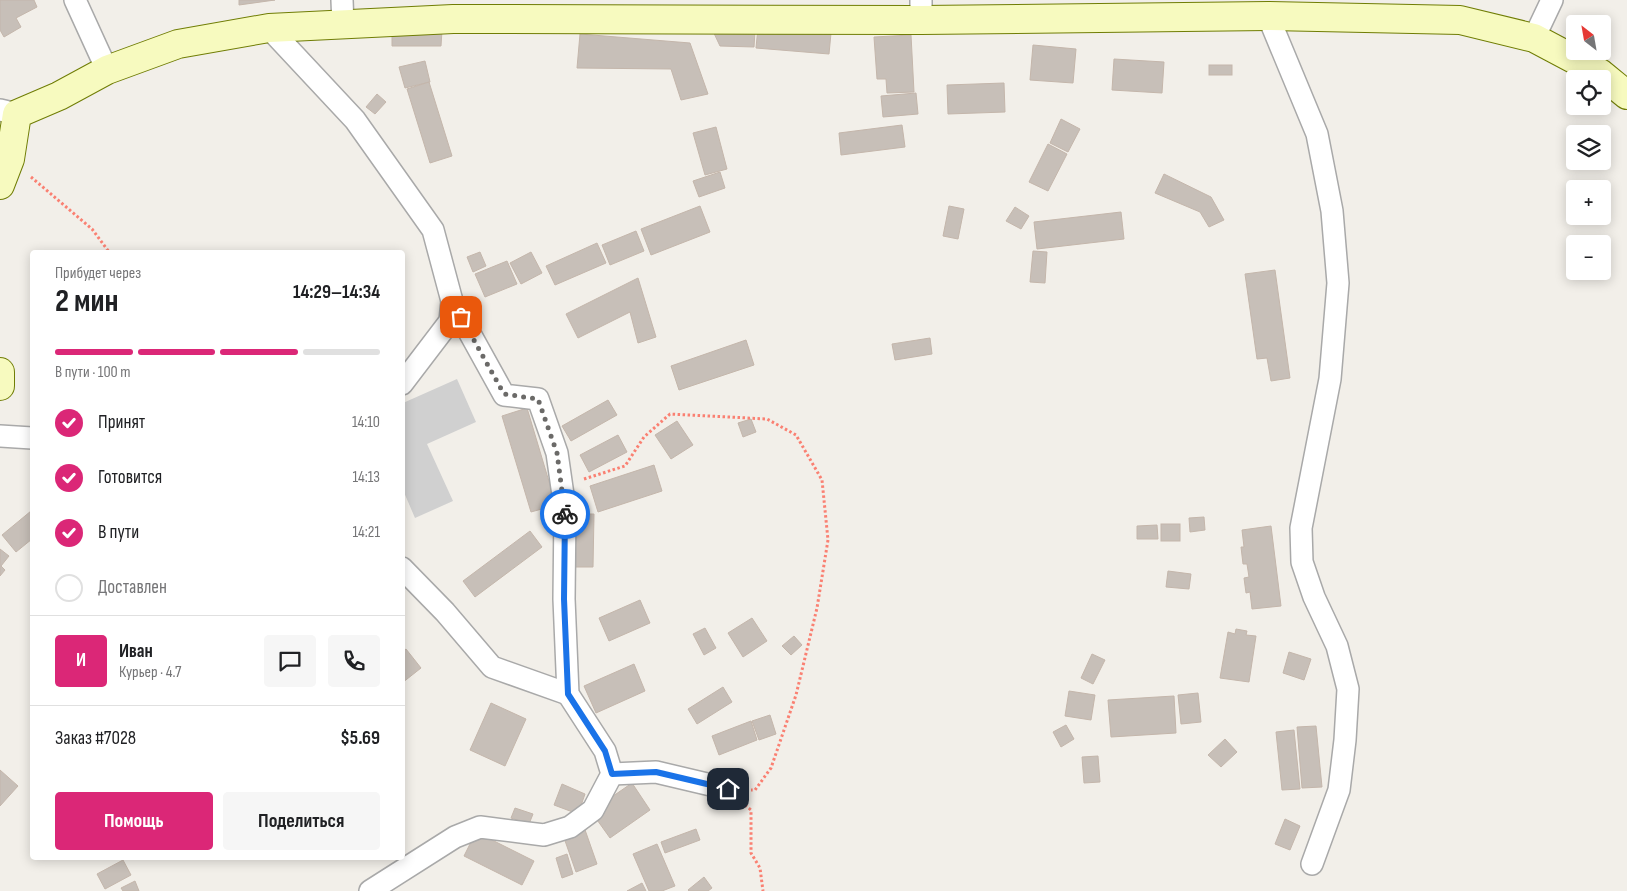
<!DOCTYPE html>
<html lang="ru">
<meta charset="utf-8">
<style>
body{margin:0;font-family:"Sofia Sans Condensed",sans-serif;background:#f6f6f6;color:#202124;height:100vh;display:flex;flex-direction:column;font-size:19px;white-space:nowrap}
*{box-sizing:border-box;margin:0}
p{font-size:16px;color:#757577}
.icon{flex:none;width:28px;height:28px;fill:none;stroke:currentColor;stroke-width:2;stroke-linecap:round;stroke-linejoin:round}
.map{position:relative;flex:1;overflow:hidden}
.sheet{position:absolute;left:30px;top:250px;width:375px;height:610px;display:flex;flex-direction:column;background:#fff;border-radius:5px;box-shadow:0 2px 12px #0003}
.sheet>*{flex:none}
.needle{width:32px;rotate:329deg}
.buttons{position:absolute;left:1566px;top:15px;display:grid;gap:10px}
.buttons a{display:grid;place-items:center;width:45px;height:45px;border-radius:5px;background:#fff;box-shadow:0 2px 12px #0003;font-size:25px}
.pin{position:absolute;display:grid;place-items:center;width:42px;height:42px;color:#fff;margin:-21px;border-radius:10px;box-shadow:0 2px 8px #0006}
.courier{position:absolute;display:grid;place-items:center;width:50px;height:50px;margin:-25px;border:4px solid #1a73e8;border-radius:50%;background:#fff;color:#222;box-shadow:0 1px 6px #0007}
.summary em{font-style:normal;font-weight:700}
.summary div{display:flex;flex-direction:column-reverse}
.summary{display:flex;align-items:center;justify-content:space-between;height:85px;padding:0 25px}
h1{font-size:32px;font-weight:700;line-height:38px}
.bar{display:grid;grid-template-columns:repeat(4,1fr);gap:8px 5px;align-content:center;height:60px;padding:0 25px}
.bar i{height:6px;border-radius:4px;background:#e0e0e0}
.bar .selected{background:#db2777}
.bar p{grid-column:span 4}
.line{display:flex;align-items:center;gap:12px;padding:0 25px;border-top:1px solid #e0e0e0}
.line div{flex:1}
.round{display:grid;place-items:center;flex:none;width:52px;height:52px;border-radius:5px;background:#f6f6f6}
ol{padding:0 25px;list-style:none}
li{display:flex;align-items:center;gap:15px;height:55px}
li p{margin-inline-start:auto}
li .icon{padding:5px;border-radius:50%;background:#db2777;color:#fff;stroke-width:4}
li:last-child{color:#757577}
li i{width:28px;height:28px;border:2px solid #e0e0e0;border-radius:50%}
.primary-button{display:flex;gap:10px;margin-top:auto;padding:10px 25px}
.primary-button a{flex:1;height:58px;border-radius:5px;background:#db2777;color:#fff;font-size:20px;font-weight:700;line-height:58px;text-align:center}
.primary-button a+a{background:#f6f6f6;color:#202124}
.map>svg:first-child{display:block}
.religious{fill:#d0d0d0}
.building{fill:#c7bfb8;stroke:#c4b6ab}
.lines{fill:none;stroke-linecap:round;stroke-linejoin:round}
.street-casing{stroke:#a9a9a9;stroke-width:24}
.secondary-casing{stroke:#707d05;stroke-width:30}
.path{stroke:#fa8072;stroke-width:3;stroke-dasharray:2.5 2.5;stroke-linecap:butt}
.street{stroke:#fff;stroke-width:21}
.secondary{stroke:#f7fabf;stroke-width:28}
.done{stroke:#6b6a68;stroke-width:5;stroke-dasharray:0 9}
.route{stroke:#1a73e8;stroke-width:6}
</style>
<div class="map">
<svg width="1627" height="891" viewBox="0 0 1627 891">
<rect width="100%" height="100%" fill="#f2efe9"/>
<polygon class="religious" points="457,379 476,422 427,444 453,501 415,518 403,490 403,403"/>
<g class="building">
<polygon points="0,0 34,0 37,7 16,18 21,27 4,37 0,30"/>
<polygon points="239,0 275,0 239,5"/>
<polygon points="758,27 831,33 829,54 756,48"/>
<polygon points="712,29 755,31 754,47 720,46"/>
<polygon points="392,30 442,30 441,46 392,46"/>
<polygon points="580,34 690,43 708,94 681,100 671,69 577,68"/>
<polygon points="911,35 914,92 887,93 886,79 877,79 874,37"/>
<polygon points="1033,45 1076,49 1073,83 1030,80"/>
<polygon points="1114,59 1164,62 1162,93 1112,90"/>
<polygon points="425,61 430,82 405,88 399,67"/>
<rect x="1209" y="65" width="23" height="10"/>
<polygon points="429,82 452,156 430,163 407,89"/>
<polygon points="1004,83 1005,112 948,114 947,85"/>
<polygon points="916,93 918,114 883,117 881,96"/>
<polygon points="377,94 386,102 375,114 366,107"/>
<polygon points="1061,119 1080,129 1068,152 1050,143"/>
<polygon points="902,125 905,147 841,155 839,133"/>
<polygon points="716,127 727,169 705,175 693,133"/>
<polygon points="1048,144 1067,154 1048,191 1029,182"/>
<polygon points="720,172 725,188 699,197 693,181"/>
<polygon points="1164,174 1211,197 1224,220 1209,227 1200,212 1155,193"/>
<polygon points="700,206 710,232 651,255 641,229"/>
<polygon points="949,206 964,209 958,239 943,236"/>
<polygon points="1015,207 1029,216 1021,229 1006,221"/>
<polygon points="1121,212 1124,239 1037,249 1034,222"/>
<polygon points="636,231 644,251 610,265 602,245"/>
<polygon points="597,243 606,263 555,285 546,266"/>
<polygon points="1033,251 1047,252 1045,283 1030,282"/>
<polygon points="480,252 486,266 473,272 467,257"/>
<polygon points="531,252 542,273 521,284 510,263"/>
<polygon points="507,261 517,284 485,297 475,274"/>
<polygon points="1275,270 1290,378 1271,381 1267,358 1257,359 1245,274"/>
<polygon points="638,278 656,337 638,343 630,312 578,338 566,314"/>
<polygon points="930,338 932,354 895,360 892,344"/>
<polygon points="746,340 754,365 679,390 671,366"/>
<polygon points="608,400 617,415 571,441 562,426"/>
<polygon points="527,408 556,505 531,512 502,416"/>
<polygon points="751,419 756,432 743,437 738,423"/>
<polygon points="677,421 693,445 671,459 655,435"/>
<polygon points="618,435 627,452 589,472 580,455"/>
<polygon points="654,465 662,491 598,512 590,486"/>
<polygon points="31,511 32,514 32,539 16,552 2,535"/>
<polygon points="572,514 594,514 593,567 572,567"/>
<polygon points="1204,517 1205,530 1190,532 1189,518"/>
<rect x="1161" y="524" width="19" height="17"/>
<polygon points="1157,525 1158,539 1137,539 1137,526"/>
<polygon points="1271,526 1281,606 1252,609 1250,592 1246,593 1244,578 1249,577 1247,564 1243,564 1241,547 1244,547 1242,530"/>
<polygon points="530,531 542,547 475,597 463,581"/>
<polygon points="0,549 9,556 1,566 5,570 0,576"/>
<polygon points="1168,571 1191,574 1189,589 1166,587"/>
<polygon points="640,600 650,623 609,641 599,618"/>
<polygon points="752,618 767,641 743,657 728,633"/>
<polygon points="705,628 716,648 704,655 693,634"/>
<polygon points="1236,629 1247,631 1246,635 1256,636 1249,682 1220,678 1228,632 1235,634"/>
<polygon points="794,636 802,645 791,655 782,646"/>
<polygon points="406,649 421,668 402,683 402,652"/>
<polygon points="1289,652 1311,659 1304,680 1283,673"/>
<polygon points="1092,654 1105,660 1093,684 1081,678"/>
<polygon points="634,664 645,691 596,713 584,686"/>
<polygon points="723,687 732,702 697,724 688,709"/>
<polygon points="1069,691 1095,695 1091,720 1065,716"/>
<polygon points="1198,693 1201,722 1181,724 1178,695"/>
<polygon points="1174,696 1176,733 1111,737 1108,700"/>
<polygon points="491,703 526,719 505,766 470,750"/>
<polygon points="770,715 776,734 759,740 752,721"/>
<polygon points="751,721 757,740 719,755 712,736"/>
<polygon points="1066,725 1074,739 1061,747 1053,732"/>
<polygon points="1316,726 1322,787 1302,788 1297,727"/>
<polygon points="1294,730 1300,789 1282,790 1276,732"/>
<polygon points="1225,739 1237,752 1221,767 1208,755"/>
<polygon points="1098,756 1100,782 1084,783 1082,757"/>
<polygon points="0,770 18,786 0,806"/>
<polygon points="632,783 650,810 610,838 595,817 607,808 603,803"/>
<polygon points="562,784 585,794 578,814 554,805"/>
<polygon points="515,808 533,814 529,824 511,818"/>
<polygon points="1285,819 1300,826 1290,850 1275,844"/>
<polygon points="584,827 597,864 576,872 563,835"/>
<polygon points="696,829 700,840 665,853 661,842"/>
<polygon points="476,832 534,861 522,885 464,856"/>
<polygon points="657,844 675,886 662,891 649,891 633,854"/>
<polygon points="567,854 573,874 562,878 556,858"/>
<polygon points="123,860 131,875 105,889 97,874"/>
<polygon points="704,877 712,888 708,891 689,891 688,890"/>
<polygon points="135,881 139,891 123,891 121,888"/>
<polygon points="642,883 646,891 627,891"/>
</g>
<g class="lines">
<g class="street-casing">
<g id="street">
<polyline points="75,0 107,70"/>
<polyline points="342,0 343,25"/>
<polyline points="1268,16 1317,134 1332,211 1338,283 1330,379 1301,528 1302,562 1314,597 1337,646 1348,689 1345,740 1339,790 1312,864"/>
<polyline points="921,20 921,0"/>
<polyline points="269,28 355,120 433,230 452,301 504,395 538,399 557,453 565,509 564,599 568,694 605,751 612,774 593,810 570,827 544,835 480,827 455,837 370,891"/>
<polyline points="1534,38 1552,0"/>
<polyline points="0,110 17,114"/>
<polyline points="402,384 450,321 452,301"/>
<polyline points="0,436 32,438"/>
<polyline points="402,568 445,612 492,667 568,694"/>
<polyline points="612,774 656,772 728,789"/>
</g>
</g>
<g class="secondary-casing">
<g id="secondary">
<polyline points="0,185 10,159 17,114 59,96 107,70 178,44 269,28 453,19 921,20 1268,16 1460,20 1534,38 1600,73 1627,95"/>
<polyline points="0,372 0,386"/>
</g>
</g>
<g class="path">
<polyline points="31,177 92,229 109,252"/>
<polyline points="584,479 625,466 644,437 670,414 767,419 796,435 822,480 828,540 817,608 796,695 771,768 755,790 751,790"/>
<polyline points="745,805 751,810 751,853 760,868 763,891"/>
</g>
<use href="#street" class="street"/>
<use href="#secondary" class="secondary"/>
</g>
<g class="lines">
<polyline class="done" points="461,317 504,394 538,399 557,453 565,514"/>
<polyline class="route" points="565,514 564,599 568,694 605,751 612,774 656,772 728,789"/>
</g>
</svg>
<div class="buttons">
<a><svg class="needle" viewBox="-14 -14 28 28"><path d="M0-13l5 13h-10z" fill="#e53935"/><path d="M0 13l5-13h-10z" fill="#757577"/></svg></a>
<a><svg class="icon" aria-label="locate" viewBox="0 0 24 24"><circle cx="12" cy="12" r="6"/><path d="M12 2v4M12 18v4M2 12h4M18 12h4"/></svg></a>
<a><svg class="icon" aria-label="layers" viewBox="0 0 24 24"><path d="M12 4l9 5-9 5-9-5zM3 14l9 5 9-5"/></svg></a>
<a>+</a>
<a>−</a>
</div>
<div class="pin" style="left:461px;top:317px;background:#ea580c"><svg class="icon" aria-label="bag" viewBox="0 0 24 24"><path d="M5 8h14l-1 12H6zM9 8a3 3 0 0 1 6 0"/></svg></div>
<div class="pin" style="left:728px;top:789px;background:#1f2937"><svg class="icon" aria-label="home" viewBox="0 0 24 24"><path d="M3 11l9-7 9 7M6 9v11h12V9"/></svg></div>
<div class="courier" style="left:565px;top:514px"><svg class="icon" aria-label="bike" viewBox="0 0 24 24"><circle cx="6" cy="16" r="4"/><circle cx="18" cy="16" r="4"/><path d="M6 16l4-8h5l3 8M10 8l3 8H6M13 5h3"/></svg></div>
<section class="sheet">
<div class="summary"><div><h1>2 мин</h1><p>Прибудет через</p></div><em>14:29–14:34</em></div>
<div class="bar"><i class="selected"></i><i class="selected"></i><i class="selected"></i><i></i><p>В пути · 100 m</p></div>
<ol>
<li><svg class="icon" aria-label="check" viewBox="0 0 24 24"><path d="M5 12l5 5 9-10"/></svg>Принят<p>14:10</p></li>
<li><svg class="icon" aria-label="check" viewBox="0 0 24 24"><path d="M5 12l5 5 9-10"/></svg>Готовится<p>14:13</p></li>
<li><svg class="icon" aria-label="check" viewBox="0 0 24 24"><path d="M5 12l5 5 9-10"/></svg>В пути<p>14:21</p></li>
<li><i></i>Доставлен</li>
</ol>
<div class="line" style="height:90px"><b class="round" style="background:#db2777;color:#fff">И</b><div><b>Иван</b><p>Курьер · 4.7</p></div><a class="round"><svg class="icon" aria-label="chat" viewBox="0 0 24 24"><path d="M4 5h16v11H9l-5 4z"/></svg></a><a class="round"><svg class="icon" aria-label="phone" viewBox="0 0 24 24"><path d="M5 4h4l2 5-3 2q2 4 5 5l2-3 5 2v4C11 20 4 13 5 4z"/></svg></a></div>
<div class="line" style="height:65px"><div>Заказ #7028</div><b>$5.69</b></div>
<div class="primary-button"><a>Помощь</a><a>Поделиться</a></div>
</section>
</div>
